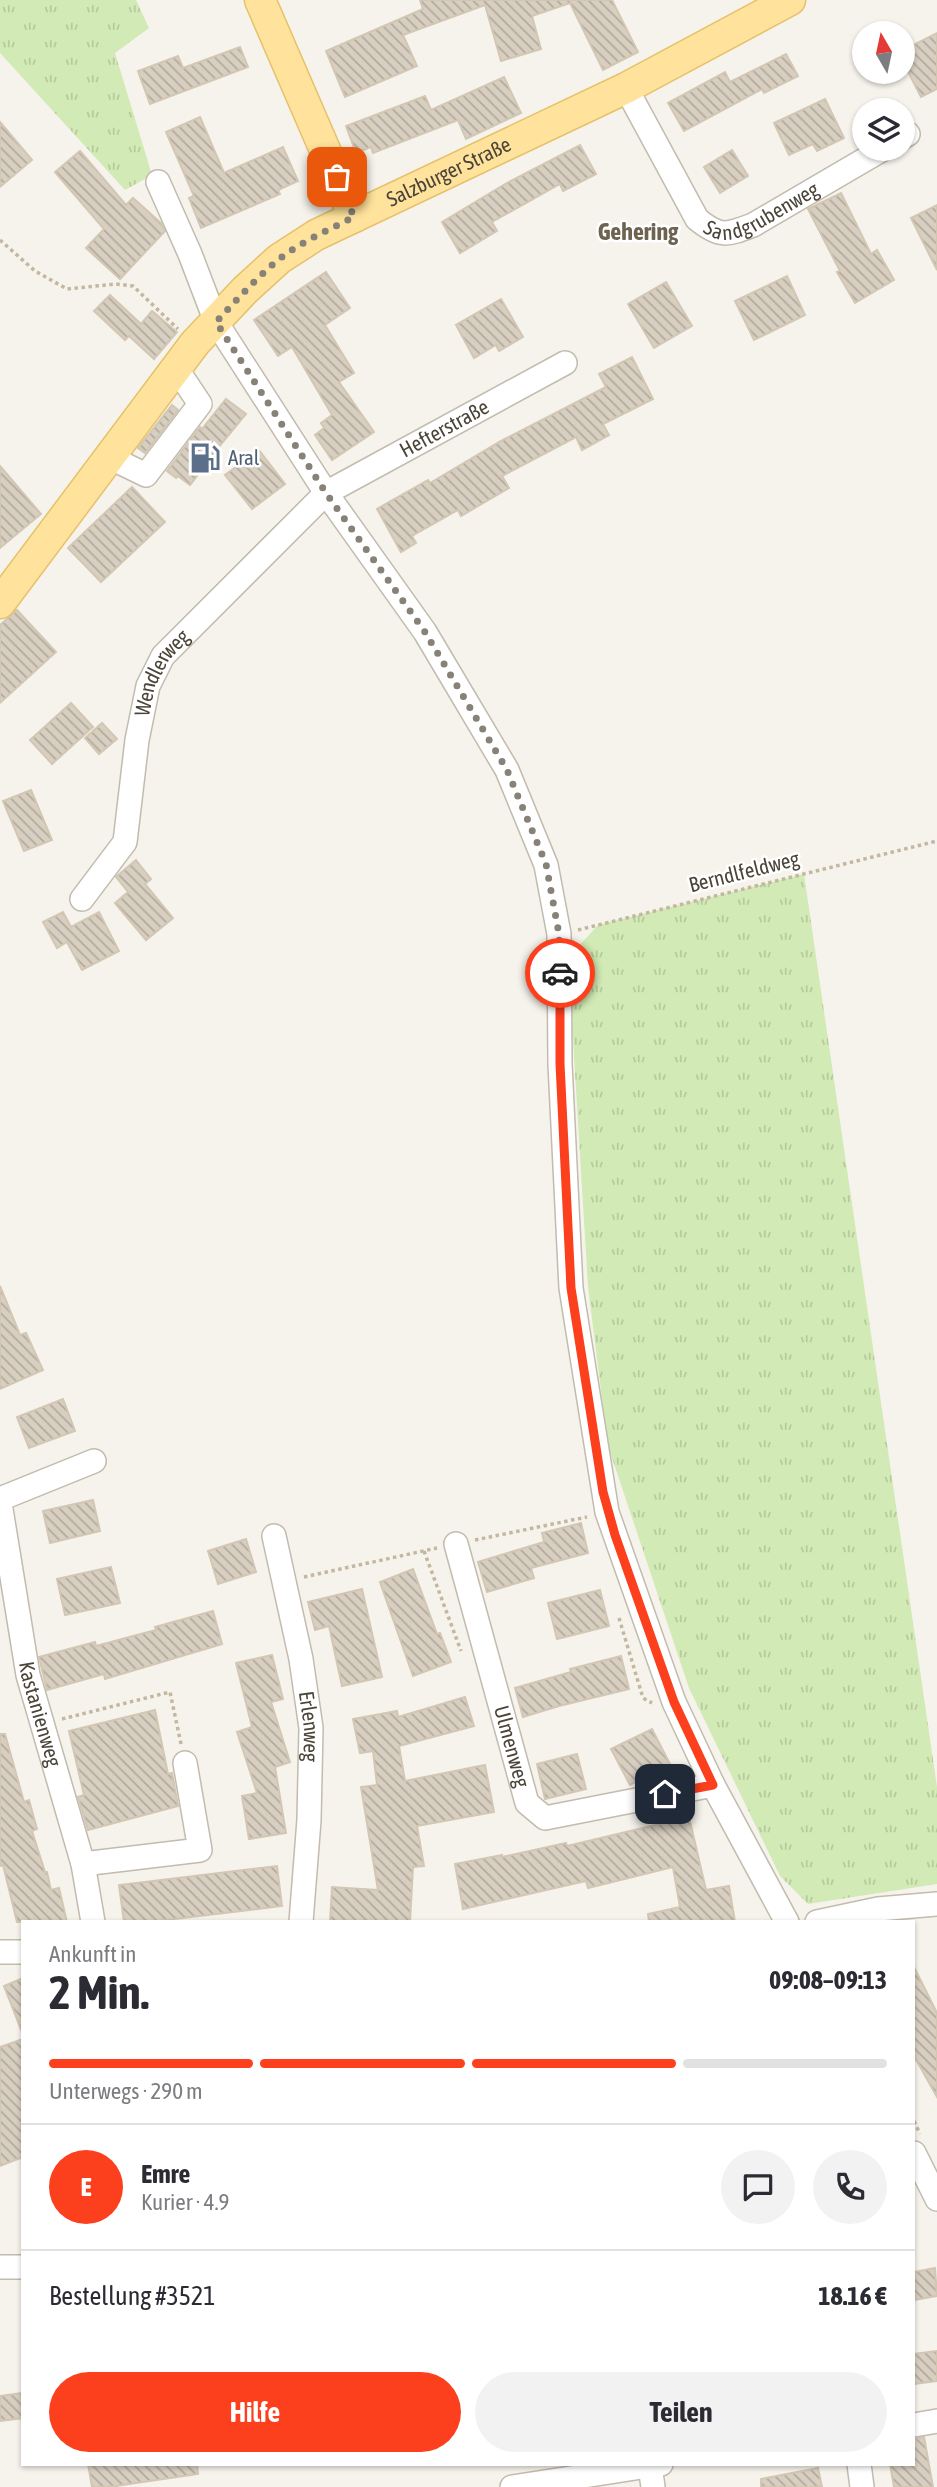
<!DOCTYPE html>
<html lang="de">
<meta charset="utf-8">
<style>
body{margin:0;font-family:"Asap Condensed",sans-serif;background:#f2f2f3;color:#2b2b33;height:100vh;display:flex;flex-direction:column;font-size:26px;white-space:nowrap}
*{box-sizing:border-box;margin:0}
p{font-size:23px;color:#7c7c81}
.icon{flex:none;width:38px;height:38px;fill:none;stroke:currentColor;stroke-width:2;stroke-linecap:round;stroke-linejoin:round}
.map{position:relative;flex:1;overflow:hidden}
.panel{position:absolute;left:21px;top:1920px;width:894px;height:546px;display:flex;flex-direction:column;background:#fff;border-radius:0px;box-shadow:0 2px 5px #0004}
.panel>*{flex:none}
.needle{width:46px;rotate:351deg}
.fabs{position:absolute;left:852px;top:21px;display:grid;gap:14px}
.fabs a{display:grid;place-items:center;width:63px;height:63px;border-radius:50%;background:#fff;box-shadow:0 2px 5px #0004;font-size:35px}
.pin{position:absolute;display:grid;place-items:center;width:60px;height:60px;color:#fff;margin:-30px;border-radius:14px;box-shadow:0 4px 10px #0006}
.courier{position:absolute;display:grid;place-items:center;width:70px;height:70px;margin:-35px;border:5px solid #fc3f1d;border-radius:50%;background:#fff;color:#222;box-shadow:0 2px 9px #0007}
.head em{font-style:normal;font-weight:700}
.head div{display:flex;flex-direction:column-reverse}
.head{display:flex;align-items:center;justify-content:space-between;height:119px;padding:0 28px}
h1{font-size:46px;font-weight:700;line-height:52px}
.bar{display:grid;grid-template-columns:repeat(4,1fr);gap:10px 7px;align-content:center;height:84px;padding:0 28px}
.bar i{height:9px;border-radius:5px;background:#e1e1e2}
.bar .current{background:#fc3f1d}
.bar p{grid-column:span 4}
.line{display:flex;align-items:center;gap:18px;padding:0 28px;border-top:2px solid #e1e1e2}
.line div{flex:1}
.round{display:grid;place-items:center;flex:none;width:74px;height:74px;border-radius:37px;background:#f2f2f3}
.action{display:flex;gap:14px;margin-top:auto;padding:14px 28px}
.action a{flex:1;height:80px;border-radius:42px;background:#fc3f1d;color:#fff;font-size:28px;font-weight:700;line-height:80px;text-align:center}
.action a+a{background:#f2f2f3;color:#2b2b33}
.map>svg:first-child{display:block}
.grass{fill:url(#grass-tufts)}
.building{fill:url(#building-back-hatch);stroke:#d3c7b4;stroke-width:2}
.lines{fill:none;stroke-linecap:round;stroke-linejoin:round}
.minor-casing{stroke:#c2bbae;stroke-width:26}
.major-casing{stroke:#e6c16a;stroke-width:33}
.path{stroke:#c4b79f;stroke-width:3.5;stroke-dasharray:3.5 3.5;stroke-linecap:butt}
.minor{stroke:#fff;stroke-width:23}
.major{stroke:#ffe39c;stroke-width:30}
.done{stroke:#878178;stroke-width:7;stroke-dasharray:0 12.6}
.route{stroke:#fc3f1d;stroke-width:9}
.labels{text-anchor:middle;stroke-width:5;stroke-linejoin:round;paint-order:stroke}
.street-label{font-size:21px;fill:#4b4439;stroke:#fff}
.service-label{font-size:21px;fill:#4e5e75;stroke:#fff;text-anchor:start}
.quarter-label{font-size:24px;font-weight:bold;fill:#6e6250;stroke:#fff}
</style>
<div class="map">
<svg width="937" height="2487" viewBox="0 0 937 2487">
<defs>
<pattern id="grass-tufts" width="24" height="20" patternUnits="userSpaceOnUse" patternTransform="scale(1.75)"><rect width="24" height="20" fill="#d2eab5"/><path d="M3 7l-1-3M5 7V3M7 7l1-3M15 17l-1-3M17 17v-4M19 17l1-3" fill="none" stroke="#b6ca9c"/></pattern>
<pattern id="building-back-hatch" width="6" height="6" patternUnits="userSpaceOnUse" patternTransform="scale(1.75)"><rect width="6" height="6" fill="#d8cfc1"/><path d="M-1 5l2 2M0 0l6 6M5-1l2 2" fill="none" stroke="#b1aa9e"/></pattern>
</defs>
<rect width="100%" height="100%" fill="#f6f3ec"/>
<g class="grass">
<polygon points="0,0 136,0 149,28 115,53 152,175 125,190 0,53"/>
<polygon points="804,874 937,1787 937,1884 808,1904 780,1876 689,1688 608,1446 588,1287 572,1023 576,949 598,925"/>
</g>
<g class="building">
<polygon points="420,0 612,0 638,52 603,70 570,3 532,16 541,49 501,61 485,5 403,35 417,66 345,97 326,51 423,9"/>
<polygon points="937,33 937,89 921,97 903,62 903,50"/>
<polygon points="240,47 248,67 150,104 138,71 178,56 183,68"/>
<polygon points="786,54 798,76 764,93 762,89 684,131 668,103 725,72 730,82"/>
<polygon points="504,77 521,113 466,139 458,120 373,153 371,147 356,153 346,126 425,96 431,110"/>
<polygon points="825,99 844,138 817,151 813,144 789,155 774,123"/>
<polygon points="200,117 224,173 283,147 298,181 278,190 280,194 201,228 189,198 194,196 166,132"/>
<polygon points="0,122 32,160 0,187"/>
<polygon points="580,145 596,174 563,191 560,184 492,222 497,231 460,253 442,222 505,184"/>
<polygon points="732,150 748,176 720,193 704,167"/>
<polygon points="80,151 126,205 133,198 161,223 165,231 120,279 86,248 104,229 55,172"/>
<polygon points="841,193 871,254 877,250 894,280 855,303 837,272 840,271 808,209"/>
<polygon points="937,205 937,270 911,218"/>
<polygon points="326,272 350,308 325,325 354,373 339,382 374,432 332,460 315,435 324,428 321,423 332,415 292,347 278,356 254,320"/>
<polygon points="787,276 805,315 754,340 735,301"/>
<polygon points="666,282 692,326 654,348 628,304"/>
<polygon points="110,295 141,324 152,311 177,332 154,359 129,336 125,340 94,311"/>
<polygon points="501,299 523,337 499,351 496,345 474,358 456,325"/>
<polygon points="632,357 653,399 603,424 609,435 582,450 576,437 502,476 509,488 461,516 458,510 412,536 416,543 401,552 377,509 428,480 430,483 501,441 606,387 599,374"/>
<polygon points="226,399 246,414 218,448 216,448 217,450 190,485 178,476 176,478 167,471 200,427 202,429"/>
<polygon points="172,405 178,410 145,453 138,448"/>
<polygon points="259,450 285,484 252,509 225,475"/>
<polygon points="0,466 41,514 0,548"/>
<polygon points="132,487 165,522 101,582 68,548"/>
<polygon points="17,610 56,652 0,703 0,625"/>
<polygon points="71,703 93,727 52,764 30,740"/>
<polygon points="102,723 117,739 99,754 85,738"/>
<polygon points="31,790 52,840 24,851 3,801"/>
<polygon points="136,860 151,879 145,884 173,918 146,940 115,903 128,892 116,877"/>
<polygon points="63,912 71,927 99,912 119,951 82,970 67,942 57,948 43,922"/>
<polygon points="0,1286 20,1335 26,1333 43,1370 0,1389"/>
<polygon points="63,1399 75,1431 29,1448 17,1417"/>
<polygon points="93,1500 100,1531 50,1543 43,1511"/>
<polygon points="581,1523 588,1553 531,1568 534,1578 487,1592 478,1562 544,1542 542,1533"/>
<polygon points="246,1539 256,1572 218,1584 208,1551"/>
<polygon points="111,1567 120,1603 65,1615 57,1579"/>
<polygon points="413,1569 437,1634 440,1633 451,1662 413,1676 380,1582"/>
<polygon points="362,1589 382,1677 342,1686 329,1626 315,1630 308,1602"/>
<polygon points="600,1590 609,1626 557,1639 548,1603"/>
<polygon points="213,1611 222,1644 105,1679 104,1674 47,1690 39,1657 95,1642 96,1646 137,1635 156,1630 155,1627"/>
<polygon points="272,1655 283,1699 271,1702 290,1762 275,1767 286,1833 249,1839 242,1796 257,1793 237,1732 252,1727 236,1663"/>
<polygon points="621,1656 629,1689 559,1706 523,1717 515,1688 571,1672 570,1669"/>
<polygon points="465,1697 474,1726 399,1746 405,1781 485,1765 494,1812 417,1826 424,1866 413,1867 410,1922 330,1922 332,1887 378,1890 361,1787 377,1785 373,1751 360,1753 353,1719 397,1711 398,1717"/>
<polygon points="155,1710 168,1774 172,1773 178,1806 88,1830 78,1797 84,1795 69,1731"/>
<polygon points="652,1729 670,1764 630,1785 611,1749"/>
<polygon points="0,1734 5,1734 24,1802 29,1800 37,1829 32,1831 45,1872 47,1872 51,1890 59,1888 67,1922 17,1922 3,1865 0,1866"/>
<polygon points="577,1754 586,1789 545,1799 537,1764"/>
<polygon points="689,1817 706,1890 729,1886 735,1922 649,1922 648,1914 680,1907 673,1867 588,1888 586,1881 463,1909 455,1864 502,1855 502,1857 566,1843 567,1846"/>
<polygon points="277,1866 282,1906 150,1922 124,1922 119,1885"/>
<polygon points="914,1967 937,2013 937,2097 914,2056"/>
<polygon points="23,1978 23,2032 22,2032 4,1986"/>
<polygon points="23,2039 23,2157 0,2166 0,2047"/>
<polygon points="935,2268 937,2296 914,2300 914,2272"/>
<polygon points="937,2351 937,2381 914,2384 914,2354"/>
<polygon points="23,2393 23,2418 0,2421 0,2396"/>
<polygon points="924,2437 933,2487 894,2487 890,2464 914,2464 914,2439"/>
<polygon points="88,2464 197,2464 198,2474 109,2487 92,2487"/>
<polygon points="818,2468 822,2487 761,2487 761,2479"/>
</g>
<g class="lines">
<g class="minor-casing">
<g id="minor">
<path id="s1" d="M626 88 697 219C720 238 727 235 753 225L883 149"/>
<polyline points="903,137 908,134"/>
<polyline points="158,182 190,254 216,322 326,493 425,632 507,770 546,865 559,934 560,1064 571,1288 607,1512 674,1702 713,1785 787,1922"/>
<polyline points="109,457 146,475 200,404 176,368"/>
<path id="s2" d="M82 899 125 842 137 740 148 686 163 656 326 493 565 363"/>
<polyline points="0,1499 94,1461"/>
<path id="s3" d="M0 1503 28 1675 83 1864 93 1922"/>
<path id="s4" d="M274 1536 301 1659 311 1728 309 1820 301 1922"/>
<path id="s5" d="M456 1544 527 1803 545 1818 713 1785"/>
<polyline points="83,1864 200,1850 185,1763"/>
<polyline points="817,1922 878,1909 937,1904"/>
<polyline points="0,1952 23,1952"/>
<polyline points="914,2153 937,2199"/>
<polyline points="0,2267 23,2267"/>
<polyline points="914,2425 937,2421"/>
<polyline points="859,2464 862,2487"/>
<polyline points="650,2466 653,2487"/>
<polyline points="512,2487 661,2464"/>
</g>
</g>
<g class="major-casing">
<g id="major">
<polyline points="260,0 354,217"/>
<path id="s6" d="M0 603 195 343 245 290 279 259 316 235 626 88 790 0"/>
</g>
</g>
<g class="path">
<polyline points="0,240 35,271 67,289 116,284 133,286 178,329"/>
<polyline points="578,930 937,841"/>
<polyline points="475,1540 587,1517"/>
<polyline points="424,1551 461,1651"/>
<polyline points="304,1577 437,1548"/>
<polyline points="619,1618 643,1698 652,1703"/>
<polyline points="62,1719 170,1692 181,1744"/>
<polyline points="914,2121 920,2134"/>
</g>
<use href="#minor" class="minor"/>
<use href="#major" class="major"/>
</g>
<g class="lines">
<path class="done" d="M337 177 354 217C328 230 301 242 278 260 255 279 236 301 216 322L326 493 425 632 507 770 546 864 559 934 560 973"/>
<polyline class="route" points="560,973 560,1064 571,1288 603,1492 615,1535 674,1702 713,1785 665,1794"/>
</g>
<defs>
<g id="fuel-bare" transform="scale(2.415)"><path d="M-5.5-6h7V0h2V4h1.3V-2.5L3-4.5l.8-.8L6-3V5H2.5V1h-1V6h-7ZM-4.2-4.7v3.2H.2V-4.7Z" fill="#5c6f8a" stroke="#fff" stroke-width="2.5" paint-order="stroke"/></g>
</defs>
<g fill-rule="evenodd">
<use href="#fuel-bare" x="205" y="458"/>
</g>
<g class="labels">
<g class="street-label">
<text dy="7" stroke="none"><textPath href="#s6" startOffset="635">Salzburger Straße</textPath></text>
<text dy="7" stroke="none"><textPath href="#s1" startOffset="222">Sandgrubenweg</textPath></text>
<text dy="7" stroke="none"><textPath href="#s2" startOffset="628">Hefterstraße</textPath></text>
<text dy="7" stroke="none"><textPath href="#s2" startOffset="247">Wendlerweg</textPath></text>
<text transform="translate(744 872) rotate(-14)" y="7">Berndlfeldweg</text>
<text dy="7" stroke="none"><textPath href="#s3" startOffset="215">Kastanienweg</textPath></text>
<text dy="7" stroke="none"><textPath href="#s4" startOffset="194">Erlenweg</textPath></text>
<text dy="7" stroke="none"><textPath href="#s5" startOffset="210">Ulmenweg</textPath></text>
</g>
<g class="service-label">
<text x="228" y="465">Aral</text>
</g>
<g class="quarter-label">
<text x="638" y="240">Gehering</text>
</g>
</g>
</svg>
<div class="fabs">
<a><svg class="needle" viewBox="-14 -14 28 28"><path d="M0-13l5 13h-10z" fill="#e53935"/><path d="M0 13l5-13h-10z" fill="#7c7c81"/></svg></a>
<a><svg class="icon" aria-label="layers" viewBox="0 0 24 24"><path d="M12 4l9 5-9 5-9-5zM3 14l9 5 9-5"/></svg></a>
</div>
<div class="pin" style="left:337px;top:177px;background:#ea580c"><svg class="icon" aria-label="bag" viewBox="0 0 24 24"><path d="M5 8h14l-1 12H6zM9 8a3 3 0 0 1 6 0"/></svg></div>
<div class="pin" style="left:665px;top:1794px;background:#1f2937"><svg class="icon" aria-label="home" viewBox="0 0 24 24"><path d="M3 11l9-7 9 7M6 9v11h12V9"/></svg></div>
<div class="courier" style="left:560px;top:973px"><svg class="icon" aria-label="car" viewBox="0 0 24 24"><path d="M5 17H2v-5l4-1 3-4h7l3 4 3 1v5h-3M9 17h6M6 11h13"/><circle cx="7" cy="17" r="2"/><circle cx="17" cy="17" r="2"/></svg></div>
<section class="panel">
<div class="head"><div><h1>2 Min.</h1><p>Ankunft in</p></div><em>09:08–09:13</em></div>
<div class="bar"><i class="current"></i><i class="current"></i><i class="current"></i><i></i><p>Unterwegs · 290 m</p></div>
<div class="line" style="height:126px"><b class="round" style="background:#fc3f1d;color:#fff">E</b><div><b>Emre</b><p>Kurier · 4.9</p></div><a class="round"><svg class="icon" aria-label="chat" viewBox="0 0 24 24"><path d="M4 5h16v11H9l-5 4z"/></svg></a><a class="round"><svg class="icon" aria-label="phone" viewBox="0 0 24 24"><path d="M5 4h4l2 5-3 2q2 4 5 5l2-3 5 2v4C11 20 4 13 5 4z"/></svg></a></div>
<div class="line" style="height:91px"><div>Bestellung #3521</div><b>18.16 €</b></div>
<div class="action"><a>Hilfe</a><a>Teilen</a></div>
</section>
</div>
